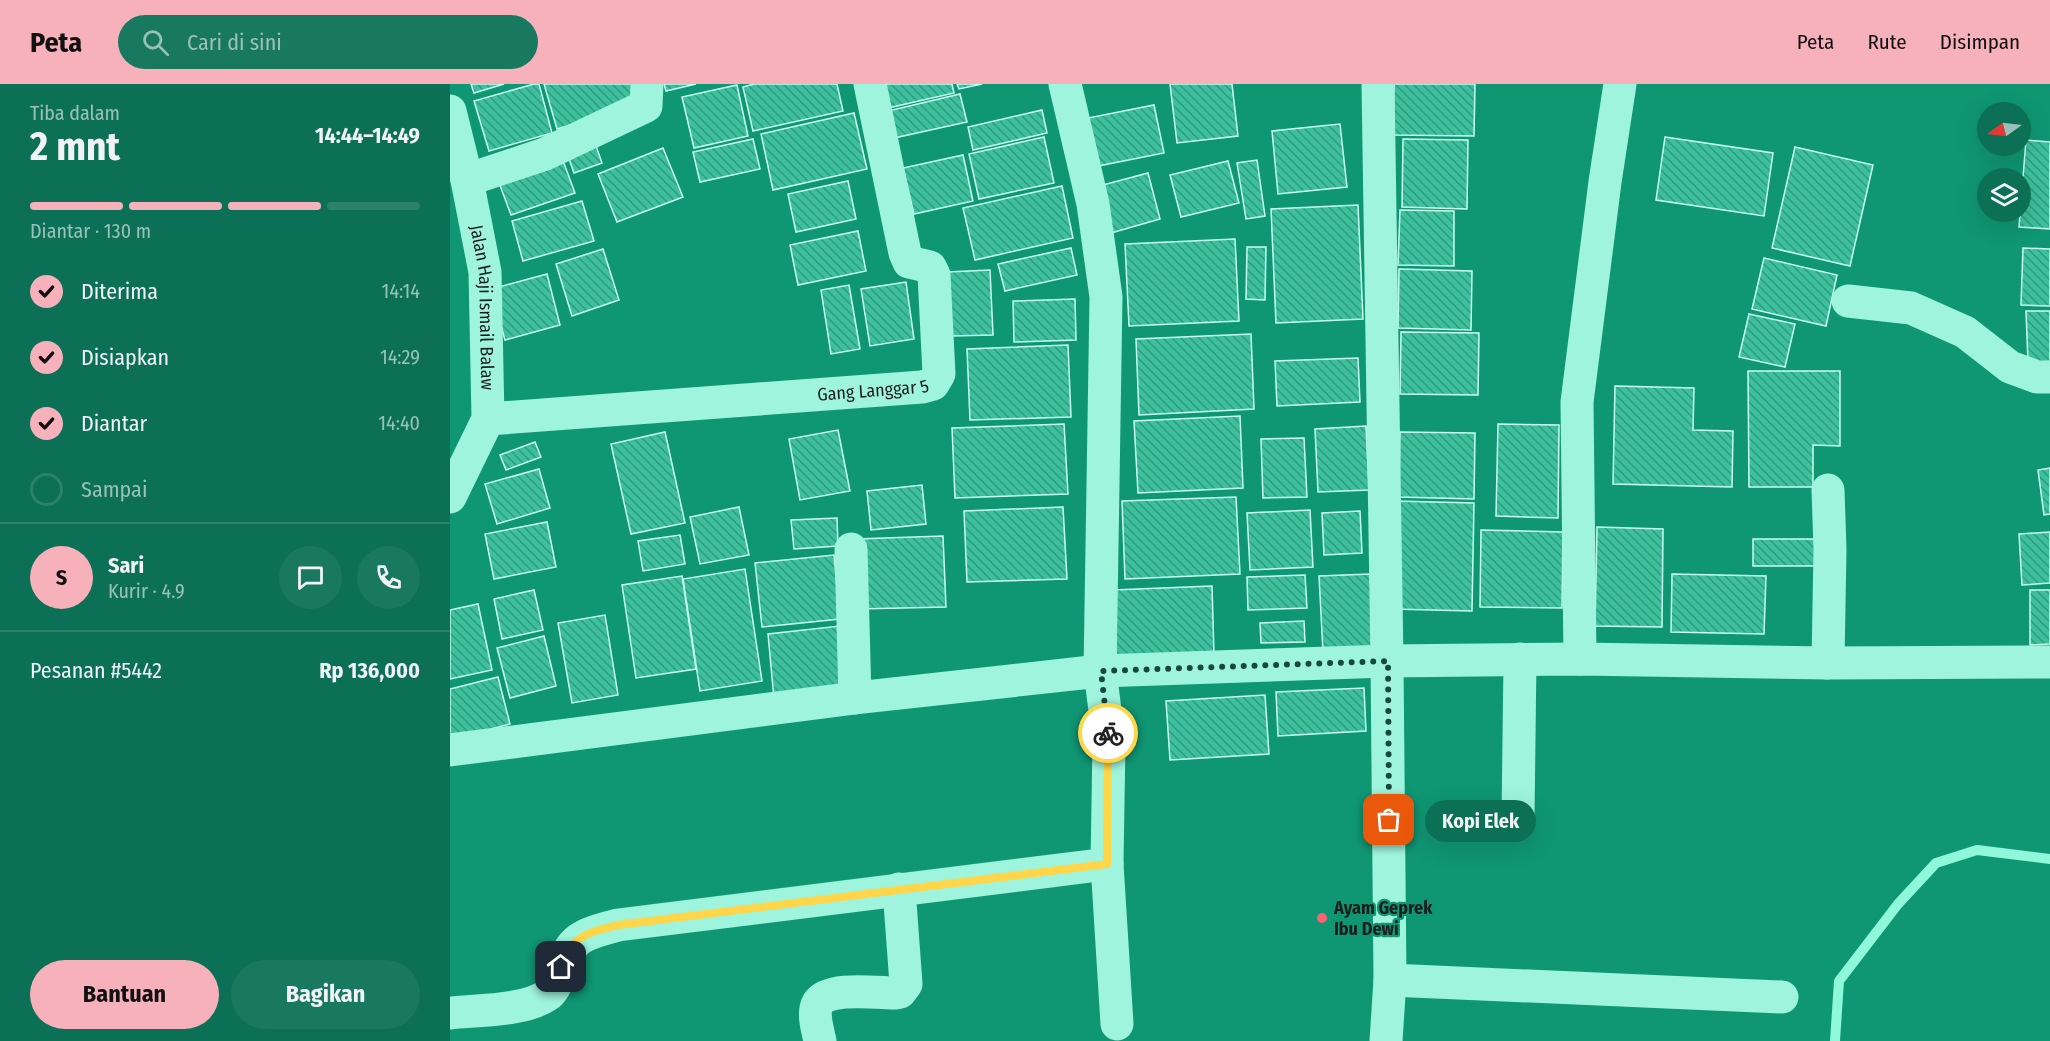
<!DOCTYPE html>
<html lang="id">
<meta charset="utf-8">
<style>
body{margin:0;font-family:"Fira Sans Condensed",sans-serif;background:#197860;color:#f1f3f6;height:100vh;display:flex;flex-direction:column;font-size:22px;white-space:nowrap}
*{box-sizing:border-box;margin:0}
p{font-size:20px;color:#9ac1b9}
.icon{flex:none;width:33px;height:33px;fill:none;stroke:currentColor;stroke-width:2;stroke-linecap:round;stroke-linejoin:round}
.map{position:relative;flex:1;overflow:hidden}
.panel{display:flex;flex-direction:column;background:#0b7056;width:450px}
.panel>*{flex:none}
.needle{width:39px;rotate:256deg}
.buttons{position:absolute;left:1527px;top:18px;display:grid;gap:12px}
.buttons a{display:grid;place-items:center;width:54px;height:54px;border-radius:50%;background:#0b7056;box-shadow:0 6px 24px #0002;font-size:30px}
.pin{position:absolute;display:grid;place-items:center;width:51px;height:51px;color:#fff;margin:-26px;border-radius:12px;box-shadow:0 3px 9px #0006}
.courier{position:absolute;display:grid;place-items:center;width:60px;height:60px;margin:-30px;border:4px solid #ffd54a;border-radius:50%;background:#fff;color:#222;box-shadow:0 2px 8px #0007}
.bubble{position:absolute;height:42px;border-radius:21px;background:#0b7056;box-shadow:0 6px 24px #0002;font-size:20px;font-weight:700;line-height:42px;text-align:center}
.headline em{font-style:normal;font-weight:700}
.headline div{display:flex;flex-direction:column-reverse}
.headline{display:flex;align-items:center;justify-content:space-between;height:102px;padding:0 30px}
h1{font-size:39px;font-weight:700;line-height:45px}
.bar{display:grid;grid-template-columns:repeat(4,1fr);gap:9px 6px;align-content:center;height:72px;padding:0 30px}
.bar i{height:8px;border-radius:4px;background:#2b826c}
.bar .active{background:#f7b1bb}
.bar p{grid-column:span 4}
.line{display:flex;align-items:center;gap:15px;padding:0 30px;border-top:2px solid #2b826c}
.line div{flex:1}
.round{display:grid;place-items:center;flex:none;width:63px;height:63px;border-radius:32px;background:#197860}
ol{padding:0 30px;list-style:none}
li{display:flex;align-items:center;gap:18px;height:66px}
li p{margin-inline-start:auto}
li .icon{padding:6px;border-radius:50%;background:#f7b1bb;color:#111;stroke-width:4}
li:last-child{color:#9ac1b9}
li i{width:33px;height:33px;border:3px solid #2b826c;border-radius:50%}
.primary-button{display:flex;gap:12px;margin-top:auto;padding:12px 30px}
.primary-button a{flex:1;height:69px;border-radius:36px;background:#f7b1bb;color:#111;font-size:24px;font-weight:700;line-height:69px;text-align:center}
.primary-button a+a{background:#197860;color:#f1f3f6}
header{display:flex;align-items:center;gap:36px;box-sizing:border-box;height:84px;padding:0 30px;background:#f7b1bb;color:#111}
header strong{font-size:28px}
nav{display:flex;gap:33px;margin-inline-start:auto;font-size:21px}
.search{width:420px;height:54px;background:#197860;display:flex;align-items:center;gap:15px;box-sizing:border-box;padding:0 21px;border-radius:33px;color:#9ac1b9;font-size:22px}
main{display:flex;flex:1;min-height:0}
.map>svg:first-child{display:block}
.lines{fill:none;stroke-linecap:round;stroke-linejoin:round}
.stream{stroke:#8ff8da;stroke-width:10}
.building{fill:url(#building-back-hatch);stroke:#c6feef;stroke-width:1.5}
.minor{stroke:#9ef4dd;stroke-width:33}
.done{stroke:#18473b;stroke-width:6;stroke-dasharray:0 10.8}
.route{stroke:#ffd54a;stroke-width:8}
.poi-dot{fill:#ff6173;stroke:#0f9673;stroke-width:2}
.labels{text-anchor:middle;stroke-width:4.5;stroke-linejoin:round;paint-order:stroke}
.street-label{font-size:18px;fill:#1d1d1d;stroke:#0f9673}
.poi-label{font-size:18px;font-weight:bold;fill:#1d1d1d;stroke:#0f9673;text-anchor:start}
</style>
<header>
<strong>Peta</strong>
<div class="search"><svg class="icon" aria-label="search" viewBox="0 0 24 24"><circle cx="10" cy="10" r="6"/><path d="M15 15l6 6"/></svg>Cari di sini</div>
<nav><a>Peta</a><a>Rute</a><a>Disimpan</a></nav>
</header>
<main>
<section class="panel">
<div class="headline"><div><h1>2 mnt</h1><p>Tiba dalam</p></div><em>14:44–14:49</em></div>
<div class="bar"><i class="active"></i><i class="active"></i><i class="active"></i><i></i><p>Diantar · 130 m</p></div>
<ol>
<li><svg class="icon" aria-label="check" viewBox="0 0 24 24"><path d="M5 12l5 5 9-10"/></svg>Diterima<p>14:14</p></li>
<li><svg class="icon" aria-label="check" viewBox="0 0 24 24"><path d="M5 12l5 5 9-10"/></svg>Disiapkan<p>14:29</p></li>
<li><svg class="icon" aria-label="check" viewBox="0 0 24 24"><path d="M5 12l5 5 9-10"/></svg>Diantar<p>14:40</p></li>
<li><i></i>Sampai</li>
</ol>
<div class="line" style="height:108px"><b class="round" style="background:#f7b1bb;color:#111">S</b><div><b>Sari</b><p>Kurir · 4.9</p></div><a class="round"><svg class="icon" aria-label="chat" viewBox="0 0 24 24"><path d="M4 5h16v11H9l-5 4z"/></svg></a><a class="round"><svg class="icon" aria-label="phone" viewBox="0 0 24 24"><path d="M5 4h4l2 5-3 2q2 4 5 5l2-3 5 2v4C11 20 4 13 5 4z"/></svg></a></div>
<div class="line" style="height:78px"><div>Pesanan #5442</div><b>Rp 136,000</b></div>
<div class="primary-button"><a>Bantuan</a><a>Bagikan</a></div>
</section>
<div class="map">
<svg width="1600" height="957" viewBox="0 0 1600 957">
<defs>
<pattern id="building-back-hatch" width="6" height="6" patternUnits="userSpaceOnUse" patternTransform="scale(1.5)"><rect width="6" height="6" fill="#3cc09d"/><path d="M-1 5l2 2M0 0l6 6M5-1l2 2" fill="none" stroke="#329b7f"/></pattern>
</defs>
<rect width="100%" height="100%" fill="#0f9673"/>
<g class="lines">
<polyline class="stream" points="1385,957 1389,897 1448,820 1486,779 1527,766 1600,775"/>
</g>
<g class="building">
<polygon points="21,0 54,0 24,9"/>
<polygon points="84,0 89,0 102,49 39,67 24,17"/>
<polygon points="94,0 182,0 188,21 107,45"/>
<polygon points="214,0 246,0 216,7"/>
<polygon points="304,0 387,0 393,27 303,47 293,3"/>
<polygon points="433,0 502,0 504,9 438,24"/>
<polygon points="507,0 532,0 509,5"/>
<polygon points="720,0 782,0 788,52 727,59"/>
<polygon points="944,0 1025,0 1024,52 943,51"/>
<polygon points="287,1 298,52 244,64 232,13"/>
<polygon points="510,10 517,38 444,54 438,27"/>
<polygon points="704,21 714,69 648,82 638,34"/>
<polygon points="592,26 597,49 523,66 518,43"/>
<polygon points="404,29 417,85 323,106 311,50"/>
<polygon points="890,40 897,103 828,110 822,47"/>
<polygon points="594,53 604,99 529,115 519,70"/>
<polygon points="1215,53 1323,69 1314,132 1206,116"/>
<polygon points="303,55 310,85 250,98 243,68"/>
<polygon points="953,55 1018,56 1017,125 952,123"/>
<polygon points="1576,56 1600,58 1600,145 1569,143"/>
<polygon points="145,59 152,79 124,89 117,69"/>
<polygon points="1345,63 1423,81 1400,182 1322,164"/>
<polygon points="213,64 233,113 167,138 148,90"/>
<polygon points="513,71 523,117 464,130 453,84"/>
<polygon points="112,74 125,109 61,131 48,96"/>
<polygon points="807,76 815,132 796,135 787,79"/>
<polygon points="778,77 789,119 731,133 720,91"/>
<polygon points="698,89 710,135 661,149 649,102"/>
<polygon points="398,97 406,135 346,148 338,110"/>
<polygon points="612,102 623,154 525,176 513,124"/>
<polygon points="132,117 144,157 73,177 62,137"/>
<polygon points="908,121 913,235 826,239 821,125"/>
<polygon points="950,126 1004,127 1004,182 948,181"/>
<polygon points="408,147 416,187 348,201 340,161"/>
<polygon points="785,155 789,237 679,242 675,160"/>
<polygon points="797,163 816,163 815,216 796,215"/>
<polygon points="621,164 627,191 555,207 548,180"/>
<polygon points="1573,164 1600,165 1600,222 1571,221"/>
<polygon points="153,165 169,216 122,232 106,180"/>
<polygon points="1314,174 1387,191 1376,242 1302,225"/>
<polygon points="949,185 1022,187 1021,246 948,244"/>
<polygon points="540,186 543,251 500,252 497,188"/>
<polygon points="97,190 110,241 55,256 41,205"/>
<polygon points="456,198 464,255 420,262 411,205"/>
<polygon points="399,201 410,265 381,270 371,206"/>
<polygon points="625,215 626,256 564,258 563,217"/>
<polygon points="1576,227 1600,227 1600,278 1578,279"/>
<polygon points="1299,230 1345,240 1335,283 1289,273"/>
<polygon points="951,248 1029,249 1028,311 950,310"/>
<polygon points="801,250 804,325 689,331 686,255"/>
<polygon points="618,261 621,333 520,336 517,265"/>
<polygon points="908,274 910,318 827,322 825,277"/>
<polygon points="1298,287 1390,287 1390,362 1363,361 1363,403 1299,403"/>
<polygon points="1165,302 1244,304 1243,346 1283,347 1282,403 1163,400"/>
<polygon points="790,332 793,404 688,409 684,337"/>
<polygon points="614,340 618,410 505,414 502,344"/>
<polygon points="1048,340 1109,341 1108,434 1046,432"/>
<polygon points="916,342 919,406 868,408 865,345"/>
<polygon points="388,346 400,407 350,416 339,355"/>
<polygon points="215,348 235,439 181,450 161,360"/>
<polygon points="950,348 1025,349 1024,415 949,413"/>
<polygon points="854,354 857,413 813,414 811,355"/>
<polygon points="85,358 91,373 56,386 50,371"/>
<polygon points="1600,384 1600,430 1594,431 1588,386"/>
<polygon points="89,385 100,424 47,440 35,400"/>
<polygon points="472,401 476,440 421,446 417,407"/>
<polygon points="786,413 790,490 675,495 672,417"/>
<polygon points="944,417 1024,419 1022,527 942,525"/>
<polygon points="289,423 299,471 250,480 240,433"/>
<polygon points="613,423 617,495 517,498 514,427"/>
<polygon points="860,426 863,483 800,486 797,429"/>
<polygon points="910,427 912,469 874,471 872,429"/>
<polygon points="387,434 388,462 344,465 341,436"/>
<polygon points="97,438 106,483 44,495 35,450"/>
<polygon points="1147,443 1213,445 1212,543 1145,542"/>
<polygon points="1031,446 1113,448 1112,524 1030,523"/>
<polygon points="1600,448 1600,499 1572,501 1569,450"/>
<polygon points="230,451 235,480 193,487 188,457"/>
<polygon points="493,452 496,523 408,525 406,455"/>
<rect x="1303" y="455" width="70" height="27"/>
<polygon points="384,471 390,535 312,543 305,479"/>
<polygon points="295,485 312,597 250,607 233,495"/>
<polygon points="920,490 924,566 873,568 869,492"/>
<polygon points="1222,490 1316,492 1314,550 1221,548"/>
<polygon points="855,491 857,524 798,526 797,493"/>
<polygon points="232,492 246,585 186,594 172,501"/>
<polygon points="762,502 764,570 666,574 663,506"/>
<polygon points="84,506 93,546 52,555 44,515"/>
<polygon points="1580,506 1600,506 1600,560 1580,561"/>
<polygon points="28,520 42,586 0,595 0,526"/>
<polygon points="155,531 168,611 122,619 108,539"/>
<polygon points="854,537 855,558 811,559 810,539"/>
<polygon points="390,542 397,608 324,615 318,550"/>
<polygon points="94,552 106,602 60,614 47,564"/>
<polygon points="48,593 60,640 0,656 0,605"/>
<polygon points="914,604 916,647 828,652 826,608"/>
<polygon points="815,611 819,670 720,676 716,617"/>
</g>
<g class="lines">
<g class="minor">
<polyline points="615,0 643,120 656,213 650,587 659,658 657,780 667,940"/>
<polyline points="928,0 937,577 940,896 936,957"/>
<path id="s1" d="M0 27 17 96 35 188 38 335 0 413"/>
<polyline points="17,96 95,70 196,22 197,0"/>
<polyline points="1398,217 1461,224 1515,248 1560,283 1587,293 1600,293"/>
<path id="s2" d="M38 335 472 303 483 300 489 290 484 191 480 183 459 178 455 169 420 0"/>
<polyline points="401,465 405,614"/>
<polyline points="1130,575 1127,318 1155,98 1170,0"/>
<polyline points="1378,579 1380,465 1378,406"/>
<polyline points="0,666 405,614 650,587 937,577 1130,575 1378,579 1600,578"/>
<polyline points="1068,734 1070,575"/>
<polyline points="940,896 1332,913"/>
<path d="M0 929C28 926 77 927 99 910 105 905 107 897 109 890 120 852 134 850 168 841L657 780"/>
<path d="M370 957C368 947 362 929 368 919 378 902 428 909 446 909L450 908 456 900 449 805"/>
</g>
</g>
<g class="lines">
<polyline class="done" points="658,649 651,587 938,577 939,736"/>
<path class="route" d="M111 883C124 850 137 849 168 841L657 780 658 649"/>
</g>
<circle class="poi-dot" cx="872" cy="834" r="6"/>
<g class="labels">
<g class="street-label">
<text dy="6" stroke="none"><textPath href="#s1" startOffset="200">Jalan Haji Ismail Balaw</textPath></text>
<text dy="6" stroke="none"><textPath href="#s2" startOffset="386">Gang Langgar 5</textPath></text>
</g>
<g class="poi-label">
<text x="884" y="830">Ayam Geprek<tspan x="884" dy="21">Ibu Dewi</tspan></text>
</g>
</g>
</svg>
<div class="buttons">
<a><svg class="needle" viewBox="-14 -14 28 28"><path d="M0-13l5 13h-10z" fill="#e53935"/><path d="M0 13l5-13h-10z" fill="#9ac1b9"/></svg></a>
<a><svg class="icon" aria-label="layers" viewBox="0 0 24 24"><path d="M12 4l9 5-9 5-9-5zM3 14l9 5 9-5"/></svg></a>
</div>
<div class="pin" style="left:939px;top:736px;background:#ea580c"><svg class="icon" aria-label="bag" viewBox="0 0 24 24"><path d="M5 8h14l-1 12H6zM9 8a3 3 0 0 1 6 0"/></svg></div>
<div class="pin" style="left:111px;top:883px;background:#1f2937"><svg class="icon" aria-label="home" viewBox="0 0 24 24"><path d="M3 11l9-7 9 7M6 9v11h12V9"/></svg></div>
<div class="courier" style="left:658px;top:649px"><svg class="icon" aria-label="bike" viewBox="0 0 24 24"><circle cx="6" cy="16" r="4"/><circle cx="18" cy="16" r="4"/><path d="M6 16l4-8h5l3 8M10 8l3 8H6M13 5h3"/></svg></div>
<div class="bubble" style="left:975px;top:716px;width:111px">Kopi Elek</div>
</div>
</main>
